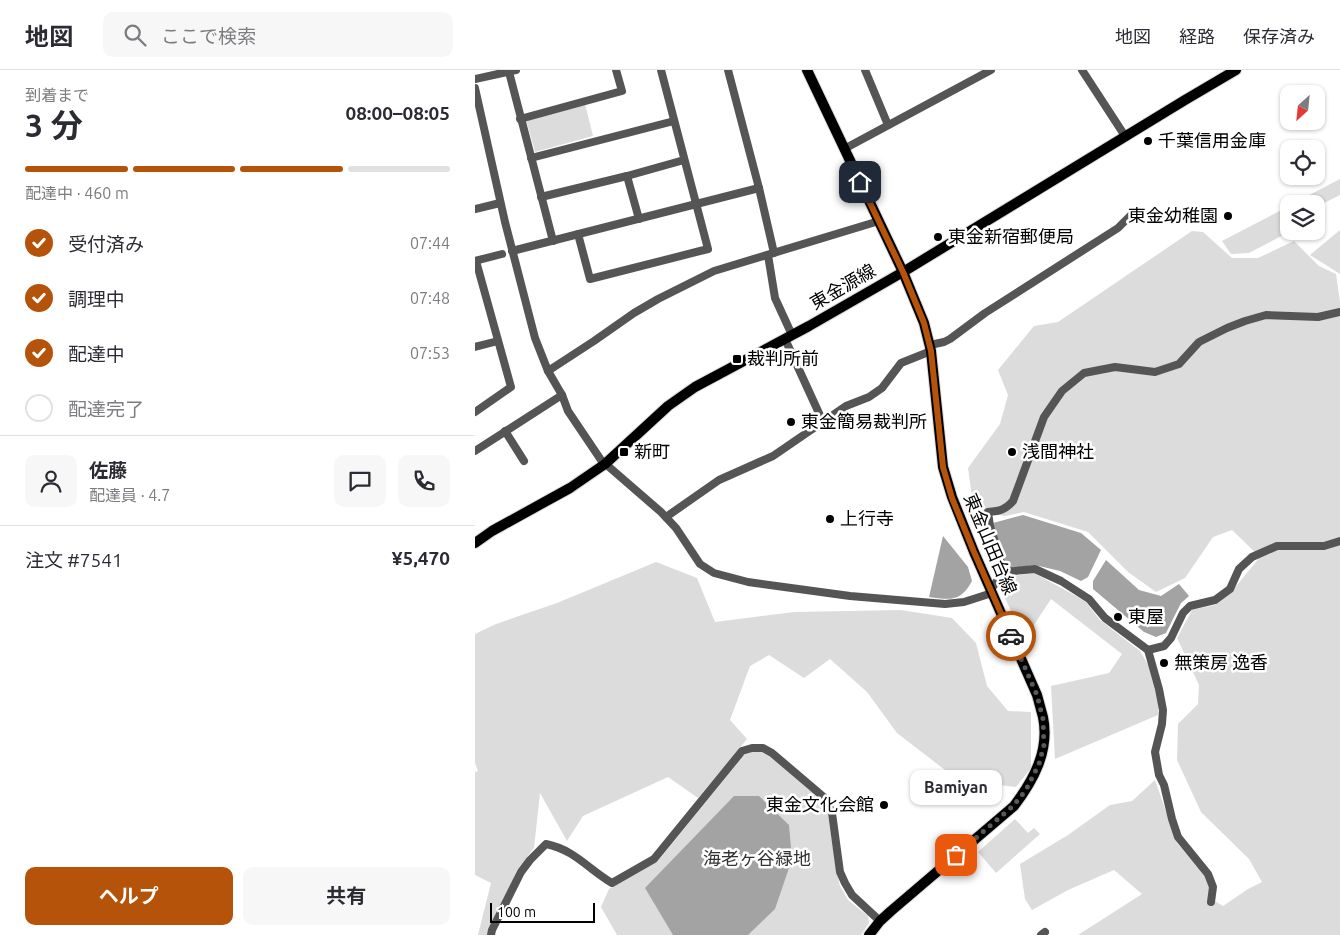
<!DOCTYPE html>
<html lang="ja">
<meta charset="utf-8">
<style>
body{margin:0;font-family:Ubuntu,"Noto Sans JP",sans-serif;background:#f7f7f7;color:#2b2b33;height:100vh;display:flex;flex-direction:column;font-size:19px;white-space:nowrap}
*{box-sizing:border-box;margin:0}
p{font-size:16px;color:#7c7c81}
.icon{flex:none;width:28px;height:28px;fill:none;stroke:currentColor;stroke-width:2;stroke-linecap:round;stroke-linejoin:round}
.map{position:relative;flex:1;overflow:hidden}
.panel{display:flex;flex-direction:column;background:#fff;width:475px}
.panel>*{flex:none}
.needle{width:32px;rotate:207deg}
.tools{position:absolute;left:805px;top:15px;display:grid;gap:10px}
.tools a{display:grid;place-items:center;width:45px;height:45px;border-radius:10px;background:#fff;box-shadow:0 1px 4px #0004;font-size:25px}
.scale{position:absolute;left:15px;bottom:12px;width:105px;box-sizing:border-box;padding-left:5px;border:2px solid #000;border-top:0;font-size:14px;line-height:18px;white-space:nowrap;color:#000;-webkit-text-stroke:4px #fff;paint-order:stroke}
.pin{position:absolute;display:grid;place-items:center;width:42px;height:42px;color:#fff;margin:-21px;border-radius:10px;box-shadow:0 2px 8px #0006}
.courier{position:absolute;display:grid;place-items:center;width:50px;height:50px;margin:-25px;border:4px solid #b45309;border-radius:50%;background:#fff;color:#222;box-shadow:0 1px 6px #0007}
.bubble{position:absolute;height:35px;border-radius:10px;background:#fff;box-shadow:0 1px 4px #0004;font-size:16px;font-weight:700;line-height:35px;text-align:center}
.overview em{font-style:normal;font-weight:700}
.overview div{display:flex;flex-direction:column-reverse}
.overview{display:flex;align-items:center;justify-content:space-between;height:85px;padding:0 25px}
h1{font-size:32px;font-weight:700;line-height:38px}
.bar{display:grid;grid-template-columns:repeat(4,1fr);gap:8px 5px;align-content:center;height:60px;padding:0 25px}
.bar i{height:6px;border-radius:4px;background:#e1e1e2}
.bar .selected{background:#b45309}
.bar p{grid-column:span 4}
.line{display:flex;align-items:center;gap:12px;padding:0 25px;border-top:1px solid #e1e1e2}
.line div{flex:1}
.round{display:grid;place-items:center;flex:none;width:52px;height:52px;border-radius:10px;background:#f7f7f7}
ol{padding:0 25px;list-style:none}
li{display:flex;align-items:center;gap:15px;height:55px}
li p{margin-inline-start:auto}
li .icon{padding:5px;border-radius:50%;background:#b45309;color:#fff;stroke-width:4}
li:last-child{color:#7c7c81}
li i{width:28px;height:28px;border:2px solid #e1e1e2;border-radius:50%}
.cta{display:flex;gap:10px;margin-top:auto;padding:10px 25px}
.cta a{flex:1;height:58px;border-radius:10px;background:#b45309;color:#fff;font-size:20px;font-weight:700;line-height:58px;text-align:center}
.cta a+a{background:#f7f7f7;color:#2b2b33}
header{display:flex;align-items:center;gap:30px;box-sizing:border-box;height:70px;padding:0 25px;background:#fff;border-bottom:1px solid #e1e1e2}
header strong{font-size:24px}
nav{display:flex;gap:28px;margin-inline-start:auto;font-size:18px}
.search{width:350px;height:45px;background:#f7f7f7;display:flex;align-items:center;gap:12px;box-sizing:border-box;padding:0 18px;border-radius:10px;color:#7c7c81;font-size:19px}
main{display:flex;flex:1;min-height:0}
.map>svg:first-child{display:block}
.green{fill:#dcdcdc}
.water{fill:#a3a3a3}
.lines{fill:none;stroke-linecap:round;stroke-linejoin:round}
.major-casing{stroke:#dbdbdb;stroke-width:12}
.minor{stroke:#555;stroke-width:8}
.major{stroke:#000;stroke-width:10}
.done{stroke:#595959;stroke-width:5;stroke-dasharray:0 9}
.route{stroke:#b45309;stroke-width:6}
.poi-dot{fill:#000;stroke:#fff;stroke-width:2}
.labels{text-anchor:middle;stroke-width:5;stroke-linejoin:round;paint-order:stroke}
.poi-label{font-size:18px;fill:#000;stroke:#fff;text-anchor:start}
.street-label{font-size:18px;fill:#000;stroke:#fff}
.park-label{font-size:18px;fill:#333;stroke:#fff}
</style>
<header>
<strong>地図</strong>
<div class="search"><svg class="icon" aria-label="search" viewBox="0 0 24 24"><circle cx="10" cy="10" r="6"/><path d="M15 15l6 6"/></svg>ここで検索</div>
<nav><a>地図</a><a>経路</a><a>保存済み</a></nav>
</header>
<main>
<section class="panel">
<div class="overview"><div><h1>3 分</h1><p>到着まで</p></div><em>08:00–08:05</em></div>
<div class="bar"><i class="selected"></i><i class="selected"></i><i class="selected"></i><i></i><p>配達中 · 460 m</p></div>
<ol>
<li><svg class="icon" aria-label="check" viewBox="0 0 24 24"><path d="M5 12l5 5 9-10"/></svg>受付済み<p>07:44</p></li>
<li><svg class="icon" aria-label="check" viewBox="0 0 24 24"><path d="M5 12l5 5 9-10"/></svg>調理中<p>07:48</p></li>
<li><svg class="icon" aria-label="check" viewBox="0 0 24 24"><path d="M5 12l5 5 9-10"/></svg>配達中<p>07:53</p></li>
<li><i></i>配達完了</li>
</ol>
<div class="line" style="height:90px"><a class="round"><svg class="icon" aria-label="person" viewBox="0 0 24 24"><circle cx="12" cy="8" r="4"/><path d="M4 21q1-7 8-7t8 7"/></svg></a><div><b>佐藤</b><p>配達員 · 4.7</p></div><a class="round"><svg class="icon" aria-label="chat" viewBox="0 0 24 24"><path d="M4 5h16v11H9l-5 4z"/></svg></a><a class="round"><svg class="icon" aria-label="phone" viewBox="0 0 24 24"><path d="M5 4h4l2 5-3 2q2 4 5 5l2-3 5 2v4C11 20 4 13 5 4z"/></svg></a></div>
<div class="line" style="height:65px"><div>注文 #7541</div><b>¥5,470</b></div>
<div class="cta"><a>ヘルプ</a><a>共有</a></div>
</section>
<div class="map">
<svg width="865" height="865" viewBox="0 0 865 865">
<rect width="100%" height="100%" fill="#fff"/>
<g class="green">
<polygon points="110,34 118,66 60,82 51,50"/>
<polygon points="865,109 865,125 841,137 841,134 817,134"/>
<polygon points="814,136 814,162 774,183 756,184 747,171"/>
<polygon points="865,160 865,204 835,185"/>
<polygon points="717,161 728,162 757,188 783,188 819,171 844,196 861,204 865,232 865,865 603,865 667,824 639,800 593,820 557,840 550,829 545,794 593,765 635,735 657,731 680,710 702,773 730,805 734,816 735,828 748,836 773,819 787,812 774,789 726,742 702,690 703,654 723,634 724,615 702,568 717,540 740,535 758,520 785,487 757,460 738,467 710,508 681,522 653,502 613,462 549,442 530,446 507,442 497,427 493,398 525,354 533,325 523,300 559,256 583,252"/>
<polygon points="181,492 222,508 240,552 319,542 426,540 477,548 501,573 512,616 533,641 556,642 556,698 541,717 483,710 422,663 392,622 355,589 329,608 294,585 275,596 255,650 272,669 223,728 193,707 108,746 92,771 65,723 59,778 42,800 15,865 3,865 16,813 0,805 0,702 3,701 0,693 0,564 21,554 82,533"/>
<polygon points="559,503 610,531 625,550 665,581 685,615 683,645 580,689 576,616 634,603 647,584 576,529 549,570 526,519 531,507"/>
<polygon points="277,682 286,682 294,685 348,731 353,744 361,800 365,816 373,830 393,846 394,853 386,865 142,865 126,837 134,819 183,791 269,685"/>
<polygon points="540,749 553,763 559,758 565,764 521,803 503,782"/>
</g>
<g class="water">
<polygon points="548,445 606,463 626,480 613,507 606,511 585,501 560,495 531,499 518,453"/>
<path d="M468 466 493 497 497 511C486 532 475 530 454 527Z"/>
<polygon points="631,490 664,520 686,526 704,514 714,526 706,533 691,563 681,567 669,562 618,519 618,511"/>
<polygon points="259,726 284,726 314,755 317,789 300,839 273,865 198,865 170,818"/>
</g>
<g class="lines">
<g class="major-casing">
<g id="major">
<path d="M332 0 428 202 449 253 456 281 468 397 477 427 499 482 562 625C564 632 566 640 568 647 575 681 558 711 539 736L416 841 405 851 394 865"/>
<polyline points="0,473 17,461 95,418 130,394 193,336 220,317 334,256 428,202 710,30 761,0"/>
</g>
</g>
<g class="minor">
<polyline points="253,0 284,118 299,183"/>
<polyline points="390,0 413,55"/>
<polyline points="607,0 650,66"/>
<polyline points="34,2 78,171"/>
<polyline points="0,9 41,0"/>
<polyline points="0,18 30,152 60,268 73,301 87,325 93,341 126,390 186,442 201,458 225,494 239,503 273,512 375,526 470,534 489,532 517,523"/>
<polyline points="45,49 147,21 141,0"/>
<polyline points="369,79 516,0"/>
<polyline points="56,88 199,51"/>
<polyline points="66,127 152,106"/>
<polyline points="0,139 25,133"/>
<polyline points="164,149 152,106 209,90"/>
<polyline points="103,164 115,209 233,179 186,0"/>
<polyline points="37,181 284,118"/>
<polyline points="293,185 300,228 317,265"/>
<polyline points="0,191 27,184"/>
<polyline points="310,269 348,352"/>
<polyline points="455,275 469,272 475,269 510,243 643,158 660,141"/>
<polyline points="0,277 23,271"/>
<polyline points="73,301 119,271 159,243 183,229 239,201 404,151"/>
<polyline points="0,342 36,317 1,191"/>
<polyline points="30,361 49,391"/>
<polyline points="0,381 87,325"/>
<polyline points="191,447 244,410 298,386 371,336 394,327 407,318 426,293 456,281"/>
<path d="M529 502 515 456 513 442C525 441 530 440 538 431L569 347 587 321 609 303 640 297 680 302 704 294 724 272 752 258 770 251 791 245 843 247 865 242"/>
<polyline points="516,519 529,502 560,499 586,511 614,529 630,548 673,580 684,619 688,640 687,654 680,682 684,705 689,715 697,749 703,767 733,804 738,817 736,832"/>
<polyline points="673,580 689,576 696,568 708,543 715,536 740,530 755,519 764,499 777,487 802,476 849,476 865,471"/>
<path d="M16 865 17 860 46 802 55 790 71 774C100 780 113 799 137 813L179 789 267 681 277 678H288L297 683 337 717 351 729 357 743 365 802 370 813 377 825 405 851"/>
<polyline points="566,865 570,862"/>
</g>
<use href="#major" class="major"/>
</g>
<g class="lines">
<polyline class="done" points="481,785 538,736 551,720 564,694 569,675 568,649 562,625 536,566"/>
<polyline class="route" points="385,112 428,202 449,253 456,281 468,397 477,428 499,482 536,566"/>
</g>
<g class="poi-dot">
<circle cx="673" cy="71" r="5"/>
<circle cx="753" cy="146" r="5"/>
<circle cx="463" cy="167" r="5"/>
<rect x="257" y="284" width="10" height="10" rx="2.5"/>
<circle cx="316" cy="352" r="5"/>
<rect x="144" y="377" width="10" height="10" rx="2.5"/>
<circle cx="537" cy="382" r="5"/>
<circle cx="355" cy="449" r="5"/>
<circle cx="643" cy="547" r="5"/>
<circle cx="689" cy="593" r="5"/>
<circle cx="409" cy="735" r="5"/>
</g>
<g class="labels">
<g class="poi-label">
<text x="683" y="77">千葉信用金庫</text>
<text x="743" y="152" text-anchor="end">東金幼稚園</text>
<text x="473" y="173">東金新宿郵便局</text>
<text x="272" y="295">裁判所前</text>
<text x="326" y="358">東金簡易裁判所</text>
<text x="159" y="388">新町</text>
<text x="547" y="388">浅間神社</text>
<text x="365" y="455">上行寺</text>
<text x="653" y="553">東屋</text>
<text x="699" y="599">無策房 逸香</text>
<text x="399" y="741" text-anchor="end">東金文化会館</text>
</g>
<g class="street-label">
<text transform="translate(368 217) rotate(-30)" y="6">東金源線</text>
<text transform="translate(515 474) rotate(67)" y="6">東金山田台線</text>
</g>
<g class="park-label">
<text x="282" y="795">海老ヶ谷緑地</text>
</g>
</g>
</svg>
<div class="tools">
<a><svg class="needle" viewBox="-14 -14 28 28"><path d="M0-13l5 13h-10z" fill="#e53935"/><path d="M0 13l5-13h-10z" fill="#7c7c81"/></svg></a>
<a><svg class="icon" aria-label="locate" viewBox="0 0 24 24"><circle cx="12" cy="12" r="6"/><path d="M12 2v4M12 18v4M2 12h4M18 12h4"/></svg></a>
<a><svg class="icon" aria-label="layers" viewBox="0 0 24 24"><path d="M12 4l9 5-9 5-9-5zM3 14l9 5 9-5"/></svg></a>
</div>
<div class="scale">100 m</div>
<div class="pin" style="left:481px;top:785px;background:#ea580c"><svg class="icon" aria-label="bag" viewBox="0 0 24 24"><path d="M5 8h14l-1 12H6zM9 8a3 3 0 0 1 6 0"/></svg></div>
<div class="pin" style="left:385px;top:112px;background:#1f2937"><svg class="icon" aria-label="home" viewBox="0 0 24 24"><path d="M3 11l9-7 9 7M6 9v11h12V9"/></svg></div>
<div class="courier" style="left:536px;top:566px"><svg class="icon" aria-label="car" viewBox="0 0 24 24"><path d="M5 17H2v-5l4-1 3-4h7l3 4 3 1v5h-3M9 17h6M6 11h13"/><circle cx="7" cy="17" r="2"/><circle cx="17" cy="17" r="2"/></svg></div>
<div class="bubble" style="left:435px;top:700px;width:92px">Bamiyan</div>
</div>
</main>
